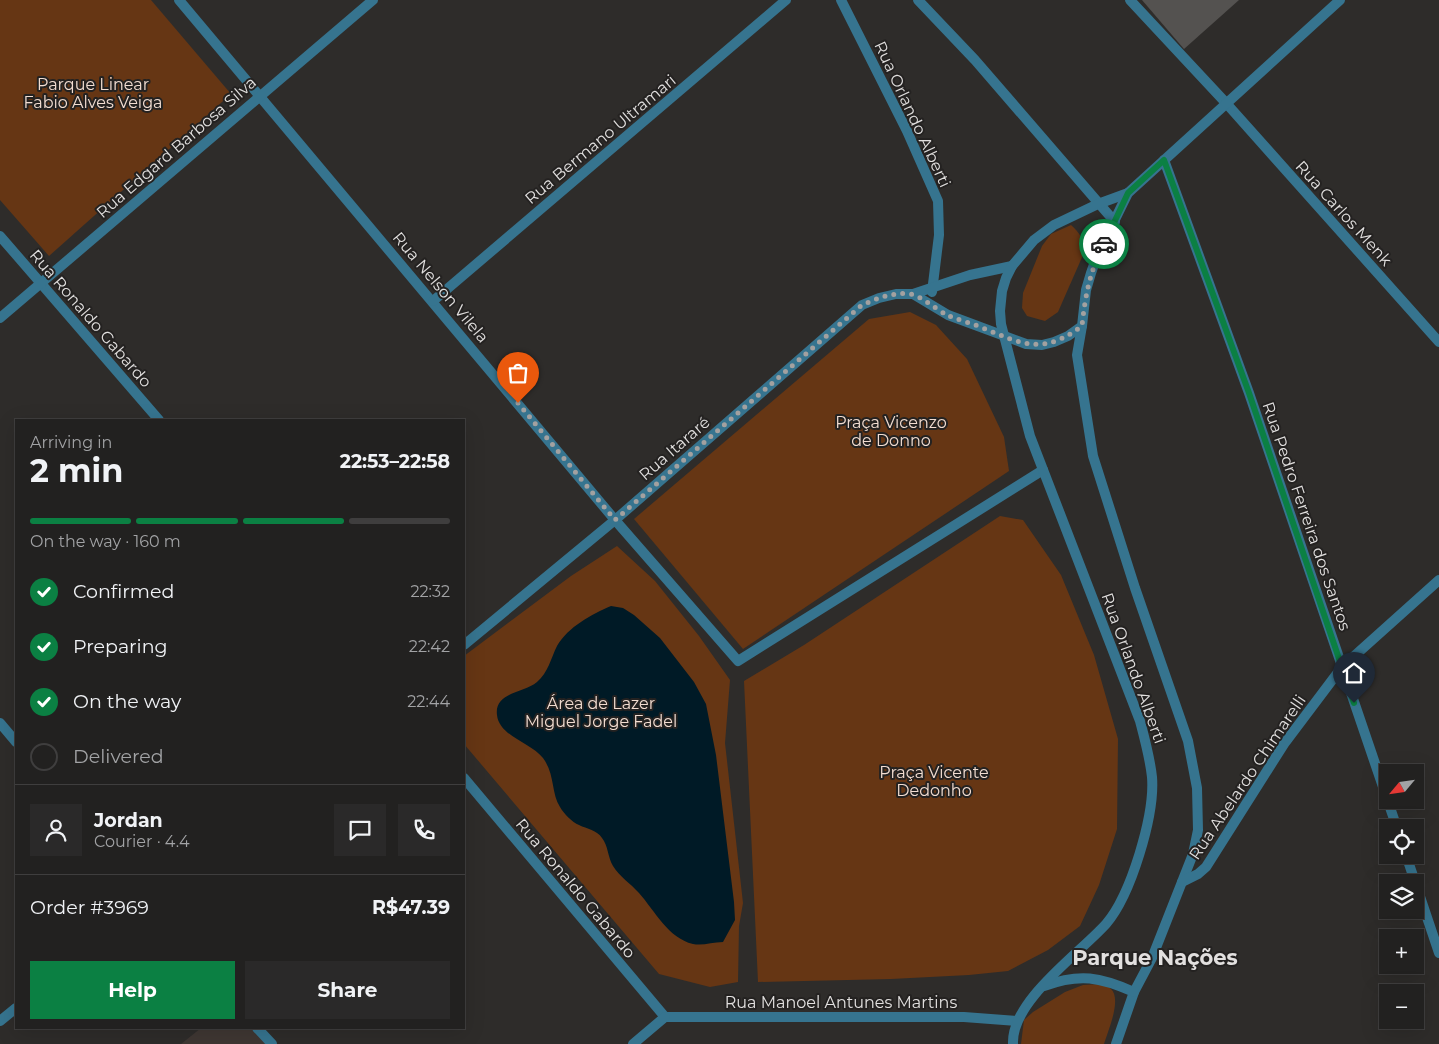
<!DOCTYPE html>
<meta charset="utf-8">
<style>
body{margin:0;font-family:Montserrat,sans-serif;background:#2a2929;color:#f1f3f6;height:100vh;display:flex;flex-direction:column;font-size:19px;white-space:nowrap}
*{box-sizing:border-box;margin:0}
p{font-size:16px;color:#a2a3a5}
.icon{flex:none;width:28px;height:28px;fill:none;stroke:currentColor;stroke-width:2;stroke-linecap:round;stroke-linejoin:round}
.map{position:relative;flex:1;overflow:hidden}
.side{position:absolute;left:15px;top:419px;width:450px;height:610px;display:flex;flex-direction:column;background:#222120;border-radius:0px;box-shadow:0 5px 20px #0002,0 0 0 1px #3f3e3e}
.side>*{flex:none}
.needle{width:32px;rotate:241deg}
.controls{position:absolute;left:1379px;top:764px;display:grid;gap:10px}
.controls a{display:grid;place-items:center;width:45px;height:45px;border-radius:0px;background:#222120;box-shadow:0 5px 20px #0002,0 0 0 1px #3f3e3e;font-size:25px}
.pin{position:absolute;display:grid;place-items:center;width:42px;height:42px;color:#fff;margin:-51px -21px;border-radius:50% 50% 50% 0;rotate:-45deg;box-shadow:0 0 5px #0007}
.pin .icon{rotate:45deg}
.courier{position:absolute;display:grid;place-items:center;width:50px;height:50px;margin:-25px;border:4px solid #0b8043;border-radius:50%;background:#fff;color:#222;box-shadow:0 1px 6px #0007}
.head em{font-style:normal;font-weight:700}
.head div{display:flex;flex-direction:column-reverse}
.head{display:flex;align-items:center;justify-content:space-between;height:85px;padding:0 15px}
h1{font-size:32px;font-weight:700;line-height:38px}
.bar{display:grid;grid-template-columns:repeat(4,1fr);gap:8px 5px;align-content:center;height:60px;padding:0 15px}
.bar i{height:6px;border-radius:4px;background:#3f3e3e}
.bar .active{background:#0b8043}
.bar p{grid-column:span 4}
.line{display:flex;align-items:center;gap:12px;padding:0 15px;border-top:1px solid #3f3e3e}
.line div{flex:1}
.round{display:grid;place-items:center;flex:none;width:52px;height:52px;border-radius:0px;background:#2a2929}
ol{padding:0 15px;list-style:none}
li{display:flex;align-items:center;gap:15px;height:55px}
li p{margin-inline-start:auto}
li .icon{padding:5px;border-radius:50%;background:#0b8043;color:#fff;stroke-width:4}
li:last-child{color:#a2a3a5}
li i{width:28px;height:28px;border:2px solid #3f3e3e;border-radius:50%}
.cta{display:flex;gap:10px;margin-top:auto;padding:10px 15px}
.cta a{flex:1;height:58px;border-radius:0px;background:#0b8043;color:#fff;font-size:20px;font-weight:700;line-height:58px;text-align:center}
.cta a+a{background:#2a2929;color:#f1f3f6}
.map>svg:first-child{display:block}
.built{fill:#3f3733}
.green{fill:#663614}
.water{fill:#001a26}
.building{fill:#545250}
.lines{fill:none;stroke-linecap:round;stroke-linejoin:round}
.lane{stroke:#36748f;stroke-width:10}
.street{stroke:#36748f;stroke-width:10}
.done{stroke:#a3a1a0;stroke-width:5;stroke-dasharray:0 9}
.route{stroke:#0b8043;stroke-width:6}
.labels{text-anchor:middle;stroke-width:4;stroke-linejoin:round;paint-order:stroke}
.park-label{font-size:16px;fill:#f2ddd1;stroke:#242221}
.street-label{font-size:16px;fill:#e2e0df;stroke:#242221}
.district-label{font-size:21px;font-weight:bold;fill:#e2e0df;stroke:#242221}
</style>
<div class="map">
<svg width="1439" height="1044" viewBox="0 0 1439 1044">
<rect width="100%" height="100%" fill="#2e2c2a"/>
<polygon class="built" points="201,1028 251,1028 266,1044 181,1044"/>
<g class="green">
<polygon points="0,0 151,0 231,94 49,256 0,200"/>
<path d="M1071 225C1081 234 1085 241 1083 255L1058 312 1045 321 1027 316 1022 308 1023 293 1042 246 1051 234Z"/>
<polygon points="910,312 936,325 967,359 1004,437 1009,471 743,649 634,519 869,319"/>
<polygon points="1000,516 1023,520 1061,575 1094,655 1118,739 1117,829 1099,885 1080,926 1048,950 1008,971 969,975 891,979 758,982 744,681 804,645"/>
<polygon points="617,546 655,581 699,636 730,680 725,743 743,903 739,926 738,982 710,987 659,974 464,744 464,656 571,576"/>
<path d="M1100 984C1103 985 1109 986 1111 989 1122 999 1108 1031 1104 1044H1021L1024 1020 1033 1012 1065 992 1083 985Z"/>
</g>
<path class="water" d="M611 606 623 608 634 615 660 638 694 682 706 704 716 755 734 902 735 920 723 942C712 942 703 946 693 944 668 938 655 911 639 893 630 883 620 877 613 866 608 858 608 845 602 838 597 830 587 829 579 825 572 822 564 814 560 807 551 793 555 774 543 758 531 743 499 736 497 715 494 692 524 693 537 682 548 673 551 658 557 646 568 627 592 614 611 606Z"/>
<polygon class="building" points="1142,0 1239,0 1184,49"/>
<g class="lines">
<polyline class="lane" points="1130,0 1226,103"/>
<g class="street">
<polyline points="179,0 615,520 738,661 1043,470"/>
<polyline points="841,0 907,131 938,201 939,235 932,292"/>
<polyline points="918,0 975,60 1115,222"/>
<polyline points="1226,103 1439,342"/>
<polyline points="1164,160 1249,393 1397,828"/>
<polyline points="0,236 159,420"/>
<polyline points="913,294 948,315 1026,344 1042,345 1054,342 1068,336 1082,326 1086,290 1091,273 1097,256 1128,193 1340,0"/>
<polyline points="433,301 786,0"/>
<polyline points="0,318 373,0"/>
<polyline points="1082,326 1077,355 1093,456 1135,588 1188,741 1197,788 1198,830 1193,854 1152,958 1134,992 1116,1044"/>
<polyline points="464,645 615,520 862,305 879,298 896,294 913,294 970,275 1012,266"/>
<polyline points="0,723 16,742"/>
<polyline points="464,778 665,1017"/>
<polyline points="1406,855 1439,953"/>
<polyline points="1182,882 1198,874 1206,867 1284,744 1342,667 1439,580"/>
<path d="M1044 986C1080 973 1100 977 1134 992"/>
<polyline points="665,1017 964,1017 1017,1021"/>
<polyline points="0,1021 16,1008"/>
<polyline points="257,1028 272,1044"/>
<polyline points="633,1044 665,1017"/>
<path d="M1013 1044C1011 1001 1079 954 1106 924 1131 895 1155 815 1152 777 1150 758 1145 740 1140 721L1030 436 1001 324 1000 311 1002 291 1006 278 1012 266 1034 240 1054 225 1098 204 1128 193"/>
</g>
</g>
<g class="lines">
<path class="done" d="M518 403 615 520 862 305C878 298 893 292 910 294 920 295 937 310 947 315 958 320 971 323 983 328 1024 345 1043 355 1082 326 1085 297 1090 270 1104 244"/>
<polyline class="route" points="1104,244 1128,193 1164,160 1249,393 1354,703"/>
</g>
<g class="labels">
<g class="park-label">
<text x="93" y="90">Parque Linear<tspan x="93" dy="18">Fabio Alves Veiga</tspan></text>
<text x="891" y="428">Praça Vicenzo<tspan x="891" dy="18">de Donno</tspan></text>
<text x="601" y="709">Área de Lazer<tspan x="601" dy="18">Miguel Jorge Fadel</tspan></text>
<text x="934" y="778">Praça Vicente<tspan x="934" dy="18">Dedonho</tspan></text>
</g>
<g class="street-label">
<text transform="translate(913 114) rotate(65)" y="6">Rua Orlando Alberti</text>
<text transform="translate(600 139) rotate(-40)" y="6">Rua Bermano Ultramari</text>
<text transform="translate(176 147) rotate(-41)" y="6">Rua Edgard Barbosa Silva</text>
<text transform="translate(1344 213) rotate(48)" y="6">Rua Carlos Menk</text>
<text transform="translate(441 287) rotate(50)" y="6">Rua Nelson Vilela</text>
<text transform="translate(91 318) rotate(49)" y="6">Rua Ronaldo Gabardo</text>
<text transform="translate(674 448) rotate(-41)" y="6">Rua Itararé</text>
<text transform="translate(1307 516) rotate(71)" y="6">Rua Pedro Ferreira dos Santos</text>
<text transform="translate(1134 668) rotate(70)" y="6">Rua Orlando Alberti</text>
<text transform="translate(1247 777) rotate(-56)" y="6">Rua Abelardo Chimarelli</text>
<text transform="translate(576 888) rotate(50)" y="6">Rua Ronaldo Gabardo</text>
<text x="841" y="1008">Rua Manoel Antunes Martins</text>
</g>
<g class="district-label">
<text x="1155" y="965">Parque Nações</text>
</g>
</g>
</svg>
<div class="controls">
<a><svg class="needle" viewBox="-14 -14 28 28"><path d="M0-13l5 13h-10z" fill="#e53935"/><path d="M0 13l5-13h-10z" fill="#a2a3a5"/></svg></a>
<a><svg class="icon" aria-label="locate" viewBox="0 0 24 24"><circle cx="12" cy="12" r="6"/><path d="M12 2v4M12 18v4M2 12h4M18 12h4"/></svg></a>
<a><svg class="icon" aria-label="layers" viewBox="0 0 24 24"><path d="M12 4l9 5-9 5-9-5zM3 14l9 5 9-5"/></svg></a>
<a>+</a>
<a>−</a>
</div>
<div class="pin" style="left:518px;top:403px;background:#ea580c"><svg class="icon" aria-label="bag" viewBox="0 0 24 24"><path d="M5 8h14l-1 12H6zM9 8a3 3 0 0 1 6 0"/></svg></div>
<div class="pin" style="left:1354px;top:703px;background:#1f2937"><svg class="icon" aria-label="home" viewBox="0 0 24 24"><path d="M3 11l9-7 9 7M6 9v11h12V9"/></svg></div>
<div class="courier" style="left:1104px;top:244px"><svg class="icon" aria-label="car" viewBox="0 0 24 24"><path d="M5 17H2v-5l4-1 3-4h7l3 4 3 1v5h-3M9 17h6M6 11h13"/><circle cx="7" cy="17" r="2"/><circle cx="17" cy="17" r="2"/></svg></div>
<section class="side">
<div class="head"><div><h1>2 min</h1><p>Arriving in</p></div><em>22:53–22:58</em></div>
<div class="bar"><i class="active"></i><i class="active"></i><i class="active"></i><i></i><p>On the way · 160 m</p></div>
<ol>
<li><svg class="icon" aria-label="check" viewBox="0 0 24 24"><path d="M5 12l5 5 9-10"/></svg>Confirmed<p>22:32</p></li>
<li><svg class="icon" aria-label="check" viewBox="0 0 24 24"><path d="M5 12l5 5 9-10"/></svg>Preparing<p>22:42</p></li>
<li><svg class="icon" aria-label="check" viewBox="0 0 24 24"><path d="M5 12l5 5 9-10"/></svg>On the way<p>22:44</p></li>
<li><i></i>Delivered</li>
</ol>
<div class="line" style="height:90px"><a class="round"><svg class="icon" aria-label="person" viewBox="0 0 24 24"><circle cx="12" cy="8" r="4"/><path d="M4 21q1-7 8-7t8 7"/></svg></a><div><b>Jordan</b><p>Courier · 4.4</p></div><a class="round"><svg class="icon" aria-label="chat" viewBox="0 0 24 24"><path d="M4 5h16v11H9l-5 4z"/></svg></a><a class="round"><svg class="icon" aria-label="phone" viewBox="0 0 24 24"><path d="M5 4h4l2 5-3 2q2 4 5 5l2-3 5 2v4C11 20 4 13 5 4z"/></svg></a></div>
<div class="line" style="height:65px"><div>Order #3969</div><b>R$47.39</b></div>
<div class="cta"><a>Help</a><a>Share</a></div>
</section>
</div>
